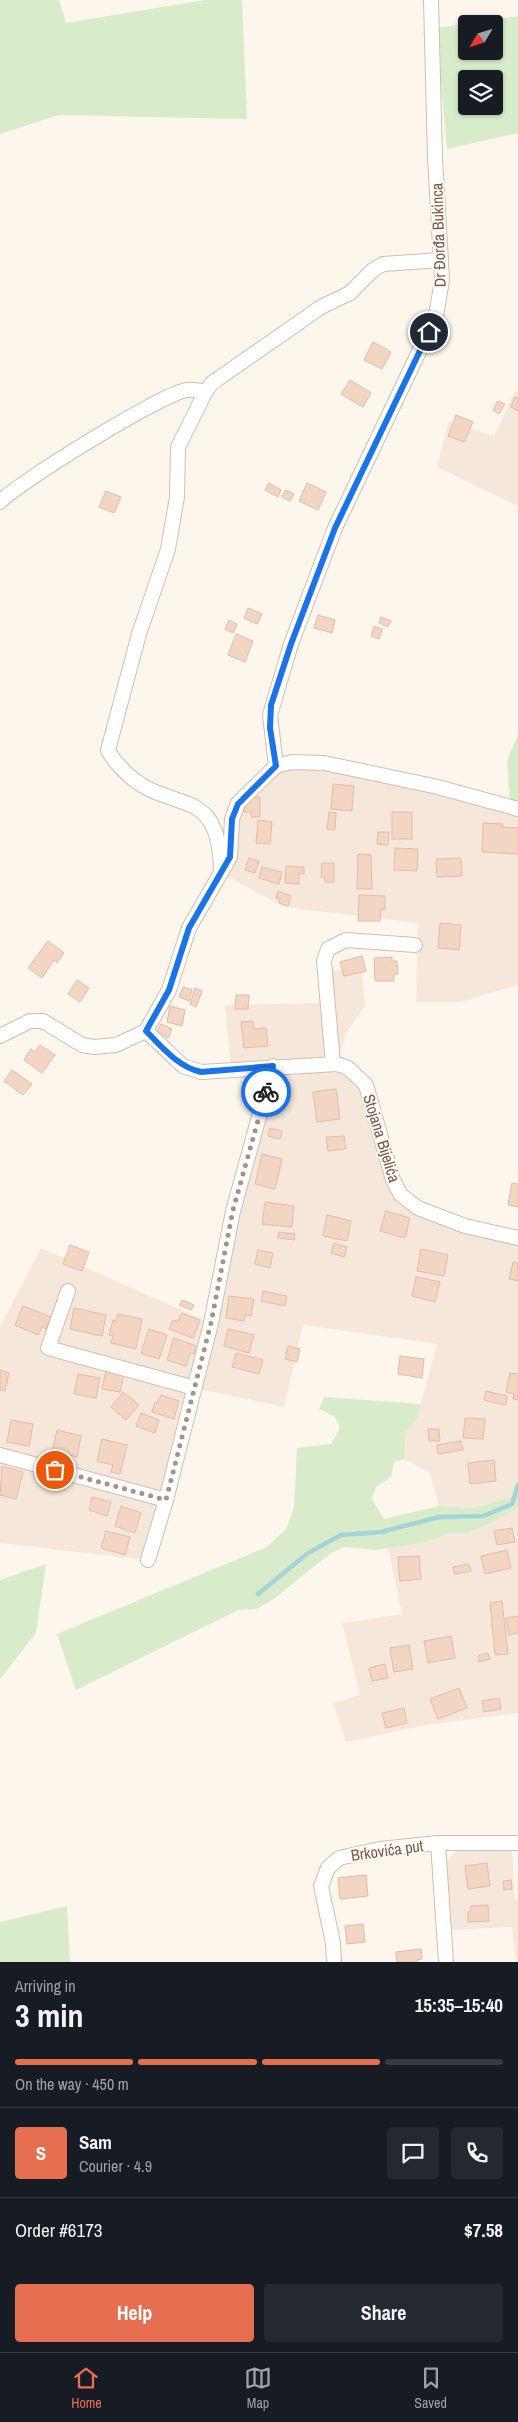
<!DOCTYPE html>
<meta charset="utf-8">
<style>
body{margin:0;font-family:"Archivo Narrow",sans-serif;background:#242831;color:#f1f3f6;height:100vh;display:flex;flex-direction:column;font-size:19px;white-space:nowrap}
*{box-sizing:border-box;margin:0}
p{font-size:16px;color:#9ea1a6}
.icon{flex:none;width:28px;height:28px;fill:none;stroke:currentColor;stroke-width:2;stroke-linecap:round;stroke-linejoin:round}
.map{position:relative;height:1962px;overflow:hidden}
.side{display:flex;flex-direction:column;background:#171b24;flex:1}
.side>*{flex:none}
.needle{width:32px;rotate:232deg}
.tools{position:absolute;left:458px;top:15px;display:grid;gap:10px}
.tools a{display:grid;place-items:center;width:45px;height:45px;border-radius:5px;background:#171b24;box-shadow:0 1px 4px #0004;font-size:25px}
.pin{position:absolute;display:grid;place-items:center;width:42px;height:42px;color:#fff;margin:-21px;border:2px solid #fff;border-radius:50%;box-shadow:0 1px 5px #0007}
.courier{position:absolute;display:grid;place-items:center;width:50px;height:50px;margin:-25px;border:4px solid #1a73e8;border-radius:50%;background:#fff;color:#222;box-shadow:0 1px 6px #0007}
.head em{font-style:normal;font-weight:700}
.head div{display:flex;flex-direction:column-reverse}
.head{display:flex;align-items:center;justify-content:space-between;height:85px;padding:0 15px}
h1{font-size:32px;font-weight:700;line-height:38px}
.bar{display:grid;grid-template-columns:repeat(4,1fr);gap:8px 5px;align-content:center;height:60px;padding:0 15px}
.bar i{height:6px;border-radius:4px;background:#363941}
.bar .on{background:#e76f51}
.bar p{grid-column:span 4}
.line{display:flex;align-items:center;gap:12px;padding:0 15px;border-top:1px solid #363941}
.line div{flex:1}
.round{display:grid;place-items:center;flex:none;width:52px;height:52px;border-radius:5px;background:#242831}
.cta{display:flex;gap:10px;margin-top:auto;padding:10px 15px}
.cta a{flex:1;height:58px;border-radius:5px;background:#e76f51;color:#fff;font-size:20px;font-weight:700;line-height:58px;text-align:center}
.cta a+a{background:#242831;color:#f1f3f6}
.tab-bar{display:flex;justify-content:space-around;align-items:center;height:70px;border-top:1px solid #363941;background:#171b24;font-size:14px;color:#9ea1a6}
.tab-bar a{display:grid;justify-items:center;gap:2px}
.tab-bar .on{color:#e76f51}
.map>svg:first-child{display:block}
.residential{fill:#f5e8da}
.green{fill:#d8ecc9;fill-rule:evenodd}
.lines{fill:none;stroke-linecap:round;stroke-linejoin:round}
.stream{stroke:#a5d3da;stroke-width:4.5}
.building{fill:#f3d5c3;stroke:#e6bba3}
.street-casing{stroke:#d1beb0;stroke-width:16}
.street{stroke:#fff;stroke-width:14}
.done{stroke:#a89285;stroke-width:5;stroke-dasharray:0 9}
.route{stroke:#1a73e8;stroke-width:6}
.labels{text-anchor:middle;stroke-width:4;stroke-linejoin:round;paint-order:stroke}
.street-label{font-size:16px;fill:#7a5c4d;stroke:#fffaf3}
</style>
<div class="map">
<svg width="518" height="1962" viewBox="0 0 518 1962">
<rect width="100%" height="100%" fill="#fdf6ec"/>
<g class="residential">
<polygon points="515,391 518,393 518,506 437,467 449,421 494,436"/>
<polygon points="292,762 518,809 518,985 460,1002 416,1002 418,923 284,907 221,873 238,803"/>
<polygon points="362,968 365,1006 346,1033 337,1064 359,1076 393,1180 409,1202 518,1238 518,1495 474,1508 439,1506 430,1473 404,1459 406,1432 416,1421 437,1344 303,1325 284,1407 195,1388 148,1560 0,1543 0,1327 41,1248 211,1323 273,1067 231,1070 225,1005 324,1003 326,971"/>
<polygon points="518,1507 518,1713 426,1725 346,1742 333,1703 360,1695 342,1623 402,1614 388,1548 423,1543 450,1533 468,1533 491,1523"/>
<polygon points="512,1849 515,1900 518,1900 518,1962 516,1962 512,1927 452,1930 446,1862 456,1851"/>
</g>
<g class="green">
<polygon points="0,0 59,0 66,23 205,0 242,0 247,119 59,115 0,134"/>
<path d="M518 16V133L447 149 436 28ZM466 24H494V51H466ZM466 79H494V106H466Z"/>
<polygon points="518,735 518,801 510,801 507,760"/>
<polygon points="324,1397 421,1404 416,1421 406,1432 404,1459 394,1462 391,1477 376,1487 372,1499 384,1519 439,1506 474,1508 518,1495 518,1507 491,1523 468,1533 450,1533 423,1543 375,1550 344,1547 331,1553 275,1598 257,1609 238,1610 76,1690 57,1634 267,1547 286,1529 294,1508 297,1448 331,1444 340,1428 335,1417 319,1409"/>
<polygon points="46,1564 36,1633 0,1679 0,1580"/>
<polygon points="67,1906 70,1962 0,1962 0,1922"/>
</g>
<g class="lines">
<polyline class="stream" points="258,1594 308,1553 341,1535 381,1532 439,1517 483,1516 512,1504 518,1485"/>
</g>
<g class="building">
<polygon points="373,342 391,352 382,369 364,360"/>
<polygon points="350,380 371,393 363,407 341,394"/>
<polygon points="515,397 518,398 518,411 511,407"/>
<polygon points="498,401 505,404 499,414 493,410"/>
<polygon points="456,415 473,422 464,442 448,436"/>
<polygon points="269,483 281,490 278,497 265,490"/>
<polygon points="307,483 326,492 318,510 299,501"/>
<polygon points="286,490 294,494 290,501 282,497"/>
<polygon points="106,491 121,497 114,513 99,507"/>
<polygon points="248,608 262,614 257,624 244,618"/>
<polygon points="318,615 335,620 332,633 314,628"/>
<polygon points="381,617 391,621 388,627 379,623"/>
<polygon points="229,620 237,624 233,633 225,629"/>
<polygon points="374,626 382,629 379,639 371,636"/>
<polygon points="236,634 253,641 245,662 228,655"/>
<polygon points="333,784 354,786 352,811 331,809"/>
<polygon points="245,797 260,797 260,817 251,817 251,812 244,812"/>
<polygon points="329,812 336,813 335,830 327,829"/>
<rect x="392" y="812" width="20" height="27"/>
<polygon points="258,820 272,822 270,844 256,843"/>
<polygon points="483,823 503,824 502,827 518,828 518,854 482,852"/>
<polygon points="378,832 389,832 388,845 377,844"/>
<polygon points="395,848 418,849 417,871 394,870"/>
<polygon points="358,854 371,855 372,889 357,889"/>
<polygon points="249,858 259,861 255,873 245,870"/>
<polygon points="461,858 462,876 437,877 436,859"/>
<polygon points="322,863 334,863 334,882 325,882 325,878 321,877"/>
<polygon points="286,866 304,867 304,874 299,873 299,884 285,883"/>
<polygon points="262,867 282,872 279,884 259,878"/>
<polygon points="278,891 291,896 288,906 279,903 280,899 276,898"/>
<polygon points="359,895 385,896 385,910 381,909 380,921 358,921"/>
<polygon points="440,923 461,925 459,950 438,948"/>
<polygon points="48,941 64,953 57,963 54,960 42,978 28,968"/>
<polygon points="362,956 366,971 344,976 340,962"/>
<polygon points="392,957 392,961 397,961 398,974 394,974 394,981 375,981 374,958"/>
<polygon points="77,980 89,988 80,1002 68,994"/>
<polygon points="183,987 192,990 189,1001 179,997"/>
<polygon points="195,988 202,991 196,1007 190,1004"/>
<polygon points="236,995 249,995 248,1009 235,1009"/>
<polygon points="170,1006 185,1010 182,1026 167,1022"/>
<polygon points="253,1021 254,1029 266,1028 268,1046 244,1048 241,1022"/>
<polygon points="161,1024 172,1029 168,1038 157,1032"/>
<polygon points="40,1045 55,1055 42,1073 24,1060 31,1049 35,1052"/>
<polygon points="12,1070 32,1084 23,1095 4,1081"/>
<polygon points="336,1089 340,1119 317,1122 313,1092"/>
<polygon points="270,1128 282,1131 280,1139 268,1136"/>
<polygon points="344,1136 346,1149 328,1151 326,1137"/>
<polygon points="262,1154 282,1159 275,1189 255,1184"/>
<polygon points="512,1183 518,1184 518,1207 508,1205"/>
<polygon points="265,1202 294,1206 292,1227 262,1224"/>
<polygon points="386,1211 410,1218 405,1238 380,1231"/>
<polygon points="327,1215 351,1221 347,1241 323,1236"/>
<polygon points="279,1232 295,1234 294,1240 278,1238"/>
<polygon points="334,1243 347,1247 344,1257 331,1253"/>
<polygon points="70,1245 89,1252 82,1271 63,1264"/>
<polygon points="421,1249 448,1255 444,1276 417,1271"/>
<polygon points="258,1250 273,1253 270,1268 255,1264"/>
<polygon points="513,1262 518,1263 518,1281 509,1279"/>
<polygon points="416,1277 440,1282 435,1302 412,1296"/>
<polygon points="263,1291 287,1296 285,1306 261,1301"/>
<polygon points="229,1296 254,1299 251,1316 245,1315 244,1321 226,1318"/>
<polygon points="182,1300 194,1305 191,1310 179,1305"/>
<polygon points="23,1306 51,1317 46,1329 42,1327 38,1335 15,1325"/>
<polygon points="74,1308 106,1315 102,1336 70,1329"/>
<polygon points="182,1313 200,1320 193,1338 169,1329 173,1320 178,1322"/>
<polygon points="118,1314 142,1319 136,1349 111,1343 113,1336 109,1335 113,1320 116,1321"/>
<polygon points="149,1329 167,1335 159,1359 141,1353"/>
<polygon points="228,1329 254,1335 249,1353 224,1346"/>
<polygon points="174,1338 196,1346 194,1354 190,1353 186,1366 167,1360"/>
<polygon points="288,1346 300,1349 297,1362 285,1359"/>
<polygon points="236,1353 263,1360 259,1374 232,1367"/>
<polygon points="400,1356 424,1359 422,1378 398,1374"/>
<polygon points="0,1370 9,1373 5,1391 0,1390"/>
<polygon points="106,1370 124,1374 120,1392 102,1389"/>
<polygon points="510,1373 518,1374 518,1400 513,1399 514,1394 506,1392"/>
<polygon points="78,1374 100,1378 96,1398 74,1394"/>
<polygon points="486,1391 507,1396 506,1405 484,1400"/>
<polygon points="123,1392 139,1405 126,1420 111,1407"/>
<polygon points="161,1395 179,1401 174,1419 152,1412 155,1402 158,1403"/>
<polygon points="141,1413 159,1420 155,1433 136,1426"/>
<polygon points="465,1418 485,1419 483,1439 463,1438"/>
<polygon points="11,1420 33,1424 29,1446 7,1442"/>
<polygon points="428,1429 439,1429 440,1441 429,1441"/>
<polygon points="57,1430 81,1436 77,1457 52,1451"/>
<polygon points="102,1439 127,1445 120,1474 111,1472 113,1465 97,1461"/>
<polygon points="461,1441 463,1450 438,1454 437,1445"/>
<polygon points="494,1460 496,1481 470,1484 468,1463"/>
<polygon points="2,1466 23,1472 16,1499 0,1495"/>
<polygon points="92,1497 111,1502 107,1516 89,1510"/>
<polygon points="121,1506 141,1513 135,1533 115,1526"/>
<polygon points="512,1528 515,1542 497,1545 494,1531"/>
<polygon points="106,1531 130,1537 125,1555 101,1548"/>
<polygon points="507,1550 511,1568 485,1574 481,1556"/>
<polygon points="419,1556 421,1579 400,1581 398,1557"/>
<polygon points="469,1564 471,1571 455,1574 453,1567"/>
<polygon points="502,1601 508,1654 495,1655 490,1603"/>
<polygon points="518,1616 518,1633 509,1635 506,1618"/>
<polygon points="451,1636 455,1658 428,1663 424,1641"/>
<polygon points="409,1645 413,1669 394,1672 390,1648"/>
<polygon points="488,1653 490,1659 479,1662 478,1656"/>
<polygon points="385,1664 388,1678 372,1681 369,1668"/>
<polygon points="459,1688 467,1708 438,1719 430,1699"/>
<polygon points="499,1698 501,1709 484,1712 482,1701"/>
<polygon points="404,1708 407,1723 386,1728 382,1713"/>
<polygon points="487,1863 490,1886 468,1889 465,1866"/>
<polygon points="366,1875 368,1896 340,1899 338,1878"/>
<polygon points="511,1880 512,1889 504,1890 503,1881"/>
<polygon points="488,1905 489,1921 468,1922 468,1912 471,1911 471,1906"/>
<polygon points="363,1924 365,1942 347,1944 345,1926"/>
<polygon points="421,1949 422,1959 417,1960 417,1962 397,1962 396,1952"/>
</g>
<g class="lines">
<g class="street-casing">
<g id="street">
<path d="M0 502C17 483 165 392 187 390 193 389 200 391 206 391"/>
<polyline points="276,766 270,715 291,644 335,528 436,316 442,280 435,158 431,0"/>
<path d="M221 873C220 780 170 817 124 771 118 764 112 759 108 750L139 634 168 549 177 497 178 447 206 391 212 383 321 307 350 293 373 270 383 264 441 260"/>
<polyline points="146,1031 183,1066 201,1072 337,1064 348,1068 366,1085 393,1180 401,1195 418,1208 465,1226 518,1238"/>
<polyline points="0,1036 30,1021 43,1021 82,1045 94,1047 116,1045 146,1031 169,990 189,928 230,857 232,819 238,803 276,766 292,762 324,763 438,787 518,809"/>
<polyline points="333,1064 324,961 328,949 346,940 415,945"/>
<polyline points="68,1291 48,1348 195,1388"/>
<polyline points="0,1455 166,1500"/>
<polyline points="148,1560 166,1500 211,1323 233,1211 273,1066"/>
<polyline points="438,1843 446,1962"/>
<polyline points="334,1962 333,1943 321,1886 328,1868 339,1858 380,1849 438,1843 518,1843"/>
</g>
</g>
<use href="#street" class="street"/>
</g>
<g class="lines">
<polyline class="done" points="55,1470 166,1500 211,1323 233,1210 266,1092"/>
<path class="route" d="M266 1092 273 1066 201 1072C178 1067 162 1047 146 1031L169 990 189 928 230 857 232 819 238 804 276 766 270 728 271 705 291 644 335 528 429 332"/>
</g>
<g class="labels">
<g class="street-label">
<text transform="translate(438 235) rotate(-92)" y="6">Dr Đorđa Bukinca</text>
<text transform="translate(382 1138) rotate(73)" y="6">Stojana Bijelića</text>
<text transform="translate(387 1850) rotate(-8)" y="6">Brkovića put</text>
</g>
</g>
</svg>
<div class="tools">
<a><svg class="needle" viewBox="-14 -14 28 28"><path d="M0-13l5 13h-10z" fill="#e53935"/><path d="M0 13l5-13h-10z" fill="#9ea1a6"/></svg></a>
<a><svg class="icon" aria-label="layers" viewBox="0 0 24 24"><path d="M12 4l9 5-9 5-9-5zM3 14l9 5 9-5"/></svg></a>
</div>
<div class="pin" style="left:55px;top:1470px;background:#ea580c"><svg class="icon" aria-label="bag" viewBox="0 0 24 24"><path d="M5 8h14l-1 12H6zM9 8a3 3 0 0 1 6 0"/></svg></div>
<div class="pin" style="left:429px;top:332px;background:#1f2937"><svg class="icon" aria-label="home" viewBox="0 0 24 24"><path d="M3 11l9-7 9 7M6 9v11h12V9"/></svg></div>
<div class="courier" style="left:266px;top:1092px"><svg class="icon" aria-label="bike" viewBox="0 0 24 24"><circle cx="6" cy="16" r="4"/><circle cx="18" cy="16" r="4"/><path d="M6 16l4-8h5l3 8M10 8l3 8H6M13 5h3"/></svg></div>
</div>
<section class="side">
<div class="head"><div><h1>3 min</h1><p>Arriving in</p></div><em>15:35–15:40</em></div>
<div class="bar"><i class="on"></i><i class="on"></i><i class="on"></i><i></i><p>On the way · 450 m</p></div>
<div class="line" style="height:90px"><b class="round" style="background:#e76f51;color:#fff">S</b><div><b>Sam</b><p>Courier · 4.9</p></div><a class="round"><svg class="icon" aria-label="chat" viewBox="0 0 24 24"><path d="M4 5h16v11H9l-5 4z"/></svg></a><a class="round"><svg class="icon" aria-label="phone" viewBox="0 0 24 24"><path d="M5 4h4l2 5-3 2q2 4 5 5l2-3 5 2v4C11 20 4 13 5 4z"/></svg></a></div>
<div class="line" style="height:65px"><div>Order #6173</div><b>$7.58</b></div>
<div class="cta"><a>Help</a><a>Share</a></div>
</section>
<nav class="tab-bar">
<a class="on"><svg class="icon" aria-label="home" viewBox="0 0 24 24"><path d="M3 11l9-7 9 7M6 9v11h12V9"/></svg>Home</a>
<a><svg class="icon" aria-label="map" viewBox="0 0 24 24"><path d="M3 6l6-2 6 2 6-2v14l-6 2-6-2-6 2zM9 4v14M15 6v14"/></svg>Map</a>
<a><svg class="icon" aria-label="saved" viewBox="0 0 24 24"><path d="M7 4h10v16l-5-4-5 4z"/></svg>Saved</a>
</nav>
